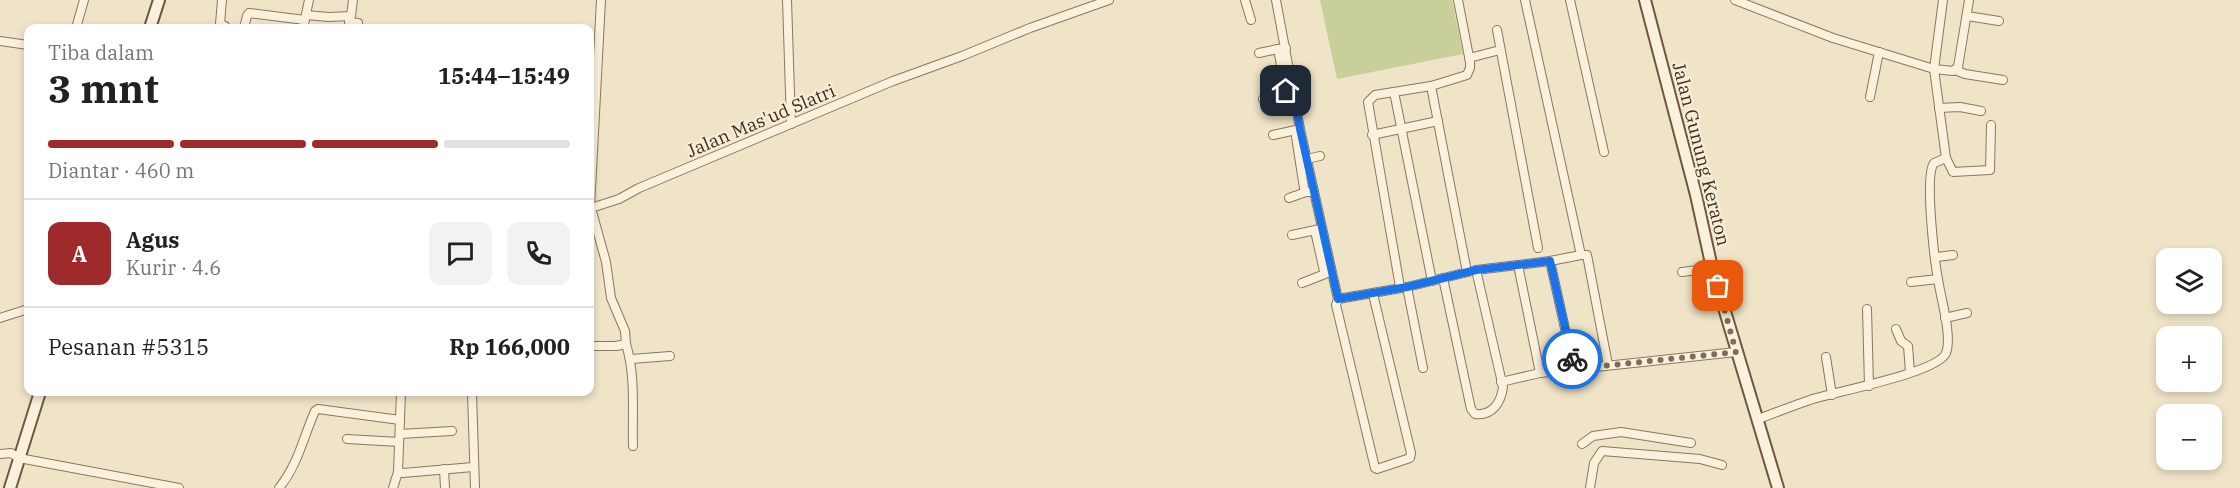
<!DOCTYPE html>
<html lang="id">
<meta charset="utf-8">
<style>
body{margin:0;font-family:"IBM Plex Serif",serif;background:#f2f2f2;color:#202124;height:100vh;display:flex;flex-direction:column;font-size:22px;white-space:nowrap}
*{box-sizing:border-box;margin:0}
p{font-size:20px;color:#757577}
.icon{flex:none;width:33px;height:33px;fill:none;stroke:currentColor;stroke-width:2;stroke-linecap:round;stroke-linejoin:round}
.map{position:relative;flex:1;overflow:hidden}
.panel{position:absolute;left:24px;top:24px;width:570px;height:372px;display:flex;flex-direction:column;background:#fff;border-radius:12px;box-shadow:0 3px 9px #0003}
.panel>*{flex:none}
.controls{position:absolute;left:2156px;top:248px;display:grid;gap:12px}
.controls a{display:grid;place-items:center;width:66px;height:66px;border-radius:12px;background:#fff;box-shadow:0 3px 9px #0003;font-size:30px}
.pin{position:absolute;display:grid;place-items:center;width:51px;height:51px;color:#fff;margin:-26px;border-radius:12px;box-shadow:0 3px 9px #0006}
.courier{position:absolute;display:grid;place-items:center;width:60px;height:60px;margin:-30px;border:4px solid #1a73e8;border-radius:50%;background:#fff;color:#222;box-shadow:0 2px 8px #0007}
.summary em{font-style:normal;font-weight:800}
.summary div{display:flex;flex-direction:column-reverse}
.summary{display:flex;align-items:center;justify-content:space-between;height:102px;padding:0 24px}
h1{font-size:39px;font-weight:800;line-height:45px}
.bar{display:grid;grid-template-columns:repeat(4,1fr);gap:9px 6px;align-content:center;height:72px;padding:0 24px}
.bar i{height:8px;border-radius:4px;background:#e0e0e0}
.bar .current{background:#9e2a2b}
.bar p{grid-column:span 4}
.line{display:flex;align-items:center;gap:15px;padding:0 24px;border-top:2px solid #e0e0e0}
.line div{flex:1}
.round{display:grid;place-items:center;flex:none;width:63px;height:63px;border-radius:12px;background:#f2f2f2}
.map>svg:first-child{display:block}
.green{fill:#c9cf9b}
.lines{fill:none;stroke-linecap:round;stroke-linejoin:round}
.street-casing{stroke:#8d765c;stroke-width:10}
.secondary-casing{stroke:#6f573f;stroke-width:14}
.street{stroke:#faf1dc;stroke-width:8}
.secondary{stroke:#faf1dc;stroke-width:10}
.done{stroke:#7c6e5b;stroke-width:6;stroke-dasharray:0 10.8}
.route{stroke:#1a73e8;stroke-width:8}
.labels{text-anchor:middle;stroke-width:4.5;stroke-linejoin:round;paint-order:stroke}
.street-label{font-size:18px;fill:#3d2e20;stroke:#f7eed8}
</style>
<div class="map">
<svg width="2240" height="488" viewBox="0 0 2240 488">
<rect width="100%" height="100%" fill="#f0e4c8"/>
<polygon class="green" points="1320,0 1452,0 1463,54 1337,79"/>
<g class="lines">
<g class="street-casing">
<g id="street">
<polyline points="222,0 220,24 225,26 225,28"/>
<polyline points="787,0 791,124"/>
<polyline points="1245,0 1251,20"/>
<polyline points="1276,0 1300,129 1338,299"/>
<polyline points="1570,0 1604,152"/>
<polyline points="1735,0 1833,38 1934,69 1953,71 1958,67 1969,0"/>
<polyline points="306,15 329,17 351,16 353,0"/>
<polyline points="349,16 349,22 358,23 358,28"/>
<polyline points="1967,16 1999,21"/>
<polyline points="76,28 84,0"/>
<polyline points="244,28 247,16 249,13 305,20"/>
<polyline points="303,28 309,0"/>
<polyline points="1497,30 1538,248"/>
<polyline points="0,41 28,45"/>
<polyline points="1286,48 1278,49 1286,91"/>
<polyline points="1259,53 1278,49"/>
<polyline points="1469,58 1500,50"/>
<polyline points="1955,70 1965,74 2003,80"/>
<polyline points="1431,86 1467,272"/>
<polyline points="1394,92 1432,281"/>
<polyline points="1870,97 1879,52"/>
<polyline points="1263,99 1289,90"/>
<polyline points="1939,108 1960,107 1981,111"/>
<polyline points="1300,129 1296,130 1296,137 1304,188 1306,192 1314,192"/>
<polyline points="1273,135 1296,130"/>
<polyline points="1372,135 1438,121"/>
<polyline points="1946,158 1953,172 1990,170 1991,125"/>
<polyline points="1307,159 1320,156"/>
<polyline points="1289,198 1306,192"/>
<polyline points="590,208 601,0"/>
<polyline points="1315,231 1324,271 1325,274 1331,271"/>
<polyline points="1292,235 1320,229"/>
<polyline points="1581,255 1587,255 1608,365"/>
<polyline points="1937,257 1953,255"/>
<polyline points="1550,261 1574,369"/>
<polyline points="1518,265 1540,373"/>
<polyline points="1682,272 1712,268"/>
<path d="M1443 278 1471 409 1475 414C1492 416 1501 403 1503 387L1476 270"/>
<polyline points="1911,282 1938,279"/>
<polyline points="1302,283 1325,274"/>
<polyline points="1400,287 1368,102 1375,95 1431,86 1467,75 1470,68 1470,62 1458,0"/>
<polyline points="1407,287 1423,368"/>
<polyline points="1373,294 1411,453 1410,458 1377,469 1375,468 1336,305 1338,299 1407,287 1476,270 1550,261 1581,255 1525,0"/>
<polyline points="1867,309 1869,386"/>
<polyline points="0,318 28,309"/>
<polyline points="1945,318 1967,313"/>
<polyline points="1896,329 1901,341 1908,346 1910,372"/>
<path d="M626 344C636 376 632 412 633 446"/>
<polyline points="590,346 616,346 626,344 625,331 611,298 606,262 591,208 619,199 639,188 893,81 962,56 1030,28 1109,0"/>
<polyline points="1826,357 1832,395"/>
<polyline points="631,359 670,356"/>
<polyline points="1501,382 1540,373 1736,352"/>
<polyline points="401,392 398,472 403,473 473,467"/>
<polyline points="472,392 475,488"/>
<path d="M1758 419C1775 413 1792 406 1810 400 1833 392 1938 373 1946 353 1952 337 1942 302 1939 285 1935 265 1924 176 1934 163L1946 158 1934 69 1943 0"/>
<polyline points="400,434 452,431"/>
<polyline points="347,439 399,442"/>
<polyline points="1582,444 1593,436 1621,432 1691,443"/>
<polyline points="0,454 11,453 19,458 179,488"/>
<polyline points="444,469 445,488"/>
<path d="M279 488C298 465 303 438 315 411L318 409 400 420"/>
<polyline points="393,488 398,472"/>
<polyline points="1590,488 1594,463 1602,451 1700,459 1722,465"/>
</g>
</g>
<g class="secondary-casing">
<g id="secondary">
<polyline points="1645,0 1696,195 1712,268 1778,488"/>
<polyline points="150,28 159,0"/>
<polyline points="10,488 40,392"/>
</g>
</g>
<use href="#street" class="street"/>
<use href="#secondary" class="secondary"/>
</g>
<g class="lines">
<polyline class="done" points="1572,359 1574,369 1736,352 1718,286"/>
<polyline class="route" points="1286,91 1293,89 1300,129 1338,299 1407,287 1476,270 1550,261 1572,359"/>
</g>
<g class="labels">
<g class="street-label">
<text transform="translate(761 121) rotate(-23)" y="6">Jalan Mas'ud Slatri</text>
<text transform="translate(1701 154) rotate(76)" y="6">Jalan Gunung Keraton</text>
</g>
</g>
</svg>
<div class="controls">
<a><svg class="icon" aria-label="layers" viewBox="0 0 24 24"><path d="M12 4l9 5-9 5-9-5zM3 14l9 5 9-5"/></svg></a>
<a>+</a>
<a>−</a>
</div>
<div class="pin" style="left:1718px;top:286px;background:#ea580c"><svg class="icon" aria-label="bag" viewBox="0 0 24 24"><path d="M5 8h14l-1 12H6zM9 8a3 3 0 0 1 6 0"/></svg></div>
<div class="pin" style="left:1286px;top:91px;background:#1f2937"><svg class="icon" aria-label="home" viewBox="0 0 24 24"><path d="M3 11l9-7 9 7M6 9v11h12V9"/></svg></div>
<div class="courier" style="left:1572px;top:359px"><svg class="icon" aria-label="bike" viewBox="0 0 24 24"><circle cx="6" cy="16" r="4"/><circle cx="18" cy="16" r="4"/><path d="M6 16l4-8h5l3 8M10 8l3 8H6M13 5h3"/></svg></div>
<section class="panel">
<div class="summary"><div><h1>3 mnt</h1><p>Tiba dalam</p></div><em>15:44–15:49</em></div>
<div class="bar"><i class="current"></i><i class="current"></i><i class="current"></i><i></i><p>Diantar · 460 m</p></div>
<div class="line" style="height:108px"><b class="round" style="background:#9e2a2b;color:#fff">A</b><div><b>Agus</b><p>Kurir · 4.6</p></div><a class="round"><svg class="icon" aria-label="chat" viewBox="0 0 24 24"><path d="M4 5h16v11H9l-5 4z"/></svg></a><a class="round"><svg class="icon" aria-label="phone" viewBox="0 0 24 24"><path d="M5 4h4l2 5-3 2q2 4 5 5l2-3 5 2v4C11 20 4 13 5 4z"/></svg></a></div>
<div class="line" style="height:78px"><div>Pesanan #5315</div><b>Rp 166,000</b></div>
</section>
</div>
